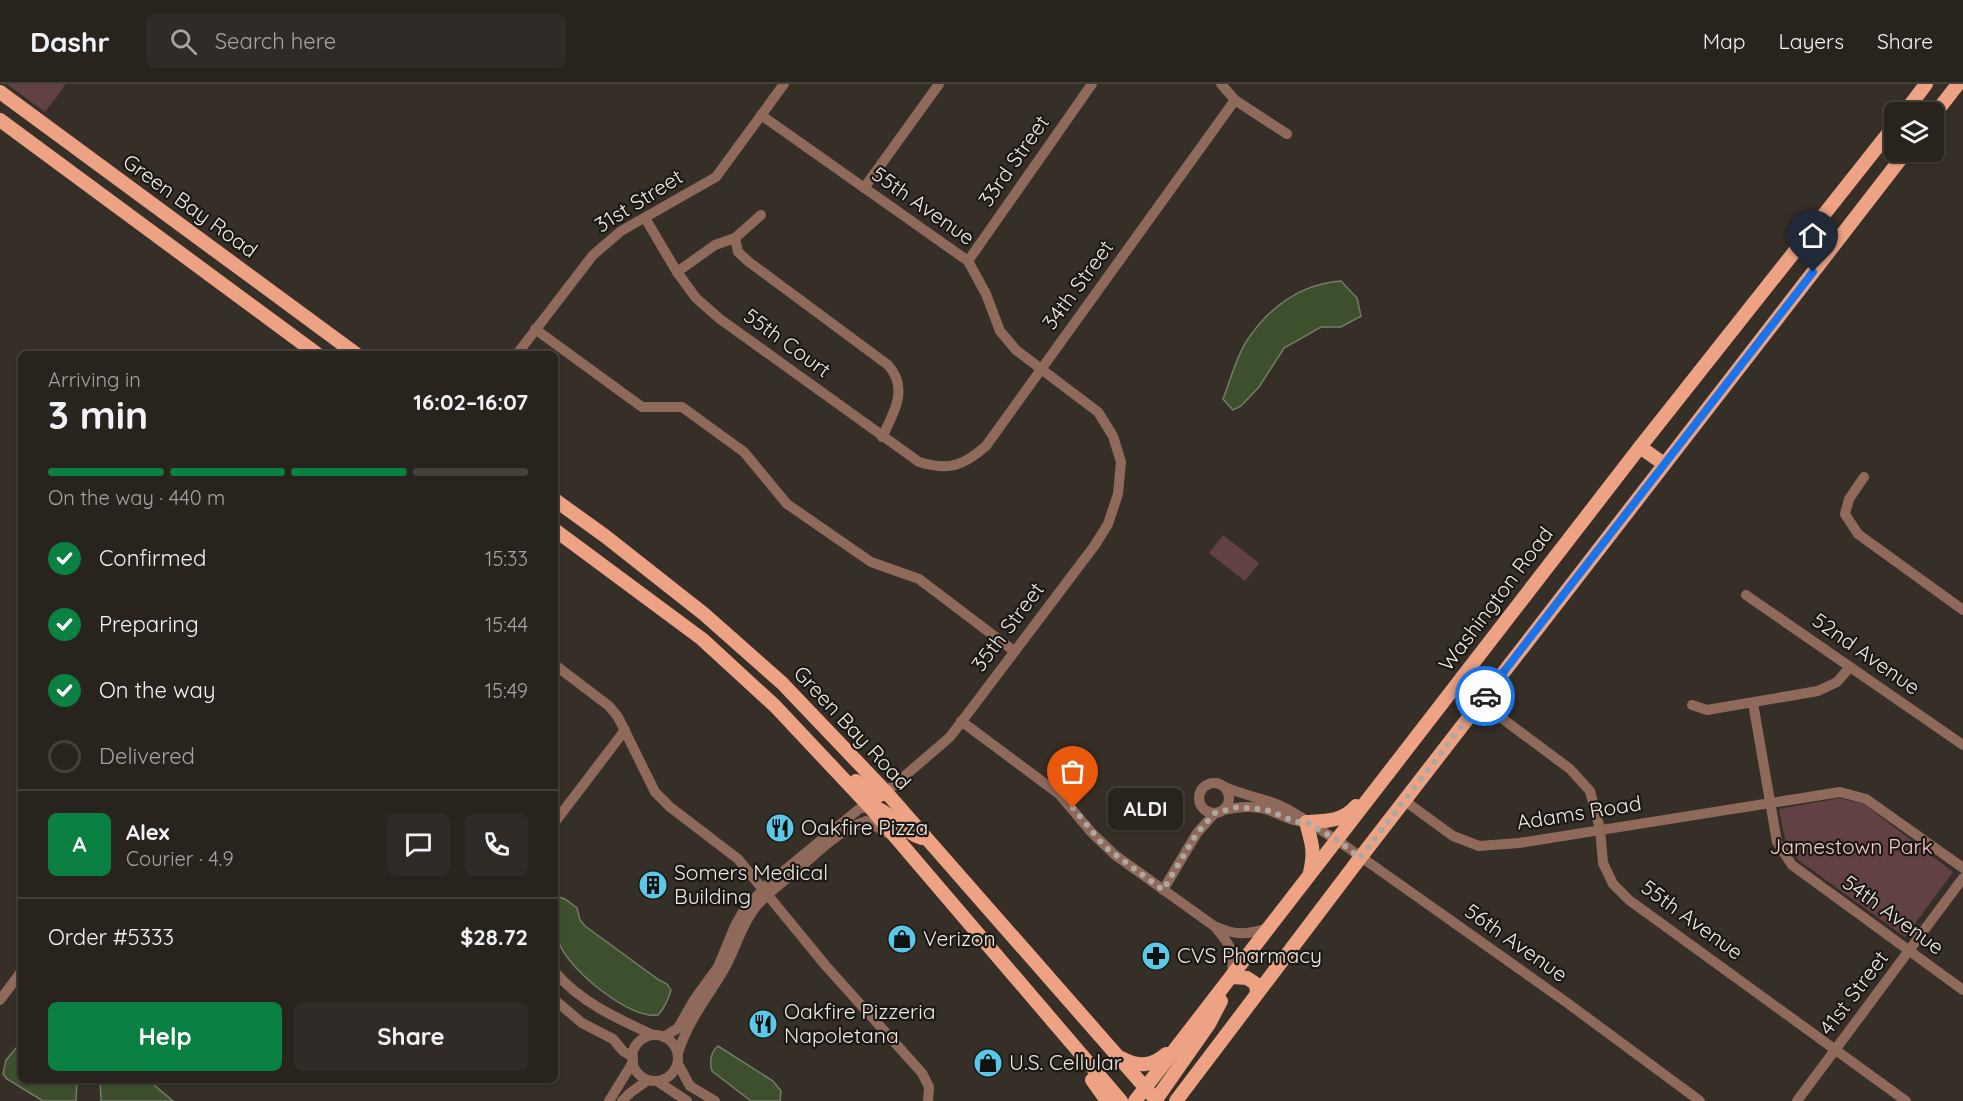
<!DOCTYPE html>
<meta charset="utf-8">
<style>
body{margin:0;font-family:Quicksand,sans-serif;background:#302b26;color:#f1f3f6;height:100vh;display:flex;flex-direction:column;font-size:22px;white-space:nowrap}
*{box-sizing:border-box;margin:0}
p{font-size:20px;color:#a5a4a4}
.icon{flex:none;width:33px;height:33px;fill:none;stroke:currentColor;stroke-width:2;stroke-linecap:round;stroke-linejoin:round}
.map{position:relative;flex:1;overflow:hidden}
.side{position:absolute;left:18px;top:267px;width:540px;height:732px;display:flex;flex-direction:column;background:#28231d;border-radius:9px;box-shadow:0 2px 4px #0004,0 0 0 2px #44403b}
.side>*{flex:none}
.tools{position:absolute;left:1884px;top:18px;display:grid;gap:12px}
.tools a{display:grid;place-items:center;width:60px;height:60px;border-radius:9px;background:#28231d;box-shadow:0 2px 4px #0004,0 0 0 2px #44403b;font-size:30px}
.pin{position:absolute;display:grid;place-items:center;width:51px;height:51px;color:#fff;margin:-62px -26px;border-radius:50% 50% 50% 0;rotate:-45deg;box-shadow:0 0 6px #0007}
.pin .icon{rotate:45deg}
.courier{position:absolute;display:grid;place-items:center;width:60px;height:60px;margin:-30px;border:4px solid #1a73e8;border-radius:50%;background:#fff;color:#222;box-shadow:0 2px 8px #0007}
.bubble{position:absolute;height:42px;border-radius:9px;background:#28231d;box-shadow:0 2px 4px #0004,0 0 0 2px #44403b;font-size:20px;font-weight:700;line-height:42px;text-align:center}
.headline em{font-style:normal;font-weight:700}
.headline div{display:flex;flex-direction:column-reverse}
.headline{display:flex;align-items:center;justify-content:space-between;height:102px;padding:0 30px}
h1{font-size:39px;font-weight:700;line-height:45px}
.bar{display:grid;grid-template-columns:repeat(4,1fr);gap:9px 6px;align-content:center;height:72px;padding:0 30px}
.bar i{height:8px;border-radius:4px;background:#44403b}
.bar .current{background:#0b8043}
.bar p{grid-column:span 4}
.line{display:flex;align-items:center;gap:15px;padding:0 30px;border-top:2px solid #44403b}
.line div{flex:1}
.round{display:grid;place-items:center;flex:none;width:63px;height:63px;border-radius:9px;background:#302b26}
ol{padding:0 30px;list-style:none}
li{display:flex;align-items:center;gap:18px;height:66px}
li p{margin-inline-start:auto}
li .icon{padding:6px;border-radius:50%;background:#0b8043;color:#fff;stroke-width:4}
li:last-child{color:#a5a4a4}
li i{width:33px;height:33px;border:3px solid #44403b;border-radius:50%}
.action{display:flex;gap:12px;margin-top:auto;padding:12px 30px}
.action a{flex:1;height:69px;border-radius:9px;background:#0b8043;color:#fff;font-size:24px;font-weight:700;line-height:69px;text-align:center}
.action a+a{background:#302b26;color:#f1f3f6}
header{display:flex;align-items:center;gap:36px;box-sizing:border-box;height:84px;padding:0 30px;background:#28231d;border-bottom:2px solid #44403b}
header strong{font-size:28px}
nav{display:flex;gap:33px;margin-inline-start:auto;font-size:21px}
.search{width:420px;height:54px;background:#302b26;display:flex;align-items:center;gap:15px;box-sizing:border-box;padding:0 21px;border-radius:9px;color:#a5a4a4;font-size:22px}
.map>svg:first-child{display:block}
.green{fill:#624144}
.water{fill:#3d4f2d;stroke:#727d64;stroke-width:1.5}
.lines{fill:none;stroke-linecap:round;stroke-linejoin:round}
.minor{stroke:#8f6a5b;stroke-width:10}
.major{stroke:#eda283;stroke-width:14}
.done{stroke:#ada8a1;stroke-width:6;stroke-dasharray:0 10.8}
.route{stroke:#1a73e8;stroke-width:8}
.labels{text-anchor:middle;stroke-width:4.5;stroke-linejoin:round;paint-order:stroke}
.street-label{font-size:21px;fill:#ede9e3;stroke:#1b1814}
.poi-label{font-size:21px;fill:#ede9e3;stroke:#1b1814;text-anchor:start}
.park-label{font-size:21px;fill:#f7c9cc;stroke:#1b1814}
</style>
<header>
<strong>Dashr</strong>
<div class="search"><svg class="icon" aria-label="search" viewBox="0 0 24 24"><circle cx="10" cy="10" r="6"/><path d="M15 15l6 6"/></svg>Search here</div>
<nav><a>Map</a><a>Layers</a><a>Share</a></nav>
</header>
<div class="map">
<svg width="1963" height="1017" viewBox="0 0 1963 1017">
<rect width="100%" height="100%" fill="#362f27"/>
<g class="green">
<polygon points="7,0 66,0 45,28"/>
<polygon points="1223,451 1259,479 1245,497 1209,469"/>
<polygon points="1840,714 1864,720 1953,788 1905,853 1798,776 1785,755 1779,725"/>
</g>
<g class="water">
<path d="M1341 197 1357 214 1361 232 1341 243H1321L1284 264 1259 303 1241 322 1233 326 1223 315C1230 297 1236 274 1246 258 1268 224 1300 200 1341 197Z"/>
<path d="M559 813 565 815 577 824 580 836 585 842 659 896 667 900 671 906C668 916 665 924 658 931 630 936 570 886 560 861 553 846 555 830 555 815Z"/>
<polygon points="21,958 21,996 77,996 76,1017 43,1017 7,995 3,990 6,976"/>
<path d="M718 962 773 997 781 1007 780 1017H751L712 987C709 979 711 967 718 962Z"/>
<polygon points="100,996 148,996 173,1017 101,1017"/>
</g>
<g class="lines">
<g class="minor">
<polyline points="1221,0 1235,16 1287,50"/>
<polyline points="761,31 968,177 986,210 1000,247 1016,266 1098,328 1113,352 1121,378 1118,410 1108,440 1095,461 950,653 886,708"/>
<polyline points="864,104 939,0"/>
<path d="M645 134 677 188 696 214 720 235 919 378C949 387 963 382 986 362L1235 16"/>
<path d="M735 154 738 168 749 178 888 281C909 304 894 329 882 353"/>
<polyline points="968,177 1092,0"/>
<polyline points="677,188 715,161 735,154 761,131"/>
<polyline points="535,245 642,323 682,323 744,368 787,420 871,478 919,495 1014,567"/>
<polyline points="517,270 593,171 621,147 716,93 784,0"/>
<polyline points="1864,393 1849,415 1845,430 1858,450 1963,526"/>
<polyline points="1746,511 1963,661"/>
<polyline points="555,581 609,622 618,633 655,708 670,723 738,775 826,882 922,989 929,1003 928,1017"/>
<polyline points="1457,601 1570,685 1590,707 1600,745 1603,779 1613,800 1629,816 1906,1017"/>
<polyline points="1753,619 1777,758 1792,781 1963,906"/>
<polyline points="1692,621 1707,626 1818,607 1837,598 1850,583"/>
<path d="M961 637 1059 710 1092 749 1115 771 1214 842C1236 852 1248 851 1271 843"/>
<circle cx="1214" cy="714" r="15"/>
<path d="M1225 703C1243 711 1262 714 1279 721 1298 729 1319 746 1337 756L1566 918 1700 1017"/>
<polyline points="1405,717 1453,752 1479,762 1519,759 1840,708 1866,715 1963,784"/>
<path d="M1223 726C1237 723 1251 721 1265 725 1280 729 1290 738 1306 738"/>
<polyline points="555,738 625,646"/>
<polyline points="1163,806 1197,749 1215,729"/>
<path d="M1216 844C1232 863 1234 867 1232 892"/>
<path d="M555 888C580 918 618 935 653 951"/>
<polyline points="0,916 21,888"/>
<polyline points="555,916 582,939 613,955 623,967 633,973"/>
<circle cx="655" cy="974" r="23"/>
<polyline points="664,953 678,944 694,916 718,883 735,842 744,826 769,799 859,725 869,722"/>
<path d="M678 969C687 939 706 915 722 889 735 868 740 843 755 824 766 810 782 799 796 787 817 769 839 746 866 737L891 751"/>
<polyline points="678,980 690,1002 715,1017"/>
<polyline points="657,997 687,1017"/>
<polyline points="609,1017 633,978"/>
<polyline points="622,1017 630,1009 648,996"/>
<polyline points="1797,1017 1963,794"/>
</g>
<g class="major">
<polyline points="0,8 356,270"/>
<polyline points="1905,28 1926,0"/>
<polyline points="1934,31 1958,0"/>
<polyline points="0,36 317,270"/>
<polyline points="1640,363 1664,380"/>
<polyline points="555,416 605,452 704,530 782,599 886,708 1157,1017"/>
<polyline points="555,446 702,555 775,622 869,722 1121,1017"/>
<polyline points="856,697 876,713 886,708"/>
<path d="M869 722C891 726 901 748 922 754"/>
<path d="M1310 789C1315 765 1312 761 1306 738 1325 737 1343 738 1356 722"/>
<polyline points="1232,893 1247,894 1256,900 1257,909"/>
<path d="M1121 974C1138 983 1151 983 1166 970"/>
<polyline points="1092,996 1107,1017"/>
<polyline points="1135,1017 1640,363 1894,42"/>
<polyline points="1155,1017 1209,940 1221,917"/>
<polyline points="1176,1017 1360,774 1906,68"/>
</g>
</g>
<g class="lines">
<polyline class="done" points="1073,724 1105,763 1163,806 1197,749 1215,729 1238,723 1267,726 1296,738 1306,738 1337,756 1360,774 1485,612"/>
<polyline class="route" points="1485,612 1813,188"/>
</g>
<defs>
<g id="restaurant-disc" transform="scale(1.5)"><circle r="9.5" fill="#5ac8e6" stroke="#1b1814"/><path d="M-5-6h1v4h1v-4h1v4h1v-4h1v5L-1.5 .5V6h-2V.5L-5-1ZM5-6V6H3V1.5H1.5Q1.5-4 5-6Z" fill="#111"/></g>
<g id="building-disc" transform="scale(1.5)"><circle r="9.5" fill="#5ac8e6" stroke="#1b1814"/><path d="M-4-6H4V6H1V3H-1V6H-4ZM-2.5-4.3h1.7v1.8h-1.7ZM.8-4.3h1.7v1.8H.8ZM-2.5-1h1.7V.8h-1.7ZM.8-1h1.7V.8H.8Z" fill="#111"/></g>
<g id="shop-disc" transform="scale(1.5)"><circle r="9.5" fill="#5ac8e6" stroke="#1b1814"/><path d="M-5-2.5h2.3a2.7 3.5 0 0 1 5.4 0H5L5.5 6h-11ZM-1.5-2.5h3a1.5 2.3 0 0 0-3 0Z" fill="#111"/></g>
<g id="pharmacy-disc" transform="scale(1.5)"><circle r="9.5" fill="#5ac8e6" stroke="#1b1814"/><path d="M-2-6h4v4h4v4h-4v4h-4v-4h-4v-4h4Z" fill="#111"/></g>
</defs>
<g fill-rule="evenodd">
<use href="#restaurant-disc" x="780" y="744"/>
<use href="#building-disc" x="653" y="801"/>
<use href="#shop-disc" x="902" y="855"/>
<use href="#pharmacy-disc" x="1156" y="872"/>
<use href="#restaurant-disc" x="763" y="940"/>
<use href="#shop-disc" x="988" y="979"/>
</g>
<g class="labels">
<g class="street-label">
<text transform="translate(1014 77) rotate(-55)" y="7">33rd Street</text>
<text transform="translate(639 117) rotate(-32)" y="7">31st Street</text>
<text transform="translate(190 122) rotate(36)" y="7">Green Bay Road</text>
<text transform="translate(923 122) rotate(35)" y="7">55th Avenue</text>
<text transform="translate(1078 201) rotate(-54)" y="7">34th Street</text>
<text transform="translate(787 259) rotate(36)" y="7">55th Court</text>
<text transform="translate(1496 515) rotate(-53)" y="7">Washington Road</text>
<text transform="translate(1008 543) rotate(-53)" y="7">35th Street</text>
<text transform="translate(1866 570) rotate(35)" y="7">52nd Avenue</text>
<text transform="translate(852 644) rotate(47)" y="7">Green Bay Road</text>
<text transform="translate(1579 729) rotate(-9)" y="7">Adams Road</text>
<text transform="translate(1893 831) rotate(36)" y="7">54th Avenue</text>
<text transform="translate(1692 836) rotate(36)" y="7">55th Avenue</text>
<text transform="translate(1516 859) rotate(35)" y="7">56th Avenue</text>
<text transform="translate(1854 909) rotate(-53)" y="7">41st Street</text>
</g>
<g class="poi-label">
<text x="801" y="751">Oakfire Pizza</text>
<text x="674" y="796">Somers Medical<tspan x="674" dy="24">Building</tspan></text>
<text x="923" y="862">Verizon</text>
<text x="1177" y="879">CVS Pharmacy</text>
<text x="784" y="935">Oakfire Pizzeria<tspan x="784" dy="24">Napoletana</tspan></text>
<text x="1009" y="986">U.S. Cellular</text>
</g>
<g class="park-label">
<text x="1851" y="770">Jamestown Park</text>
</g>
</g>
</svg>
<div class="tools">
<a><svg class="icon" aria-label="layers" viewBox="0 0 24 24"><path d="M12 4l9 5-9 5-9-5zM3 14l9 5 9-5"/></svg></a>
</div>
<div class="pin" style="left:1073px;top:724px;background:#ea580c"><svg class="icon" aria-label="bag" viewBox="0 0 24 24"><path d="M5 8h14l-1 12H6zM9 8a3 3 0 0 1 6 0"/></svg></div>
<div class="pin" style="left:1813px;top:188px;background:#1f2937"><svg class="icon" aria-label="home" viewBox="0 0 24 24"><path d="M3 11l9-7 9 7M6 9v11h12V9"/></svg></div>
<div class="courier" style="left:1485px;top:612px"><svg class="icon" aria-label="car" viewBox="0 0 24 24"><path d="M5 17H2v-5l4-1 3-4h7l3 4 3 1v5h-3M9 17h6M6 11h13"/><circle cx="7" cy="17" r="2"/><circle cx="17" cy="17" r="2"/></svg></div>
<div class="bubble" style="left:1108px;top:704px;width:75px">ALDI</div>
<section class="side">
<div class="headline"><div><h1>3 min</h1><p>Arriving in</p></div><em>16:02–16:07</em></div>
<div class="bar"><i class="current"></i><i class="current"></i><i class="current"></i><i></i><p>On the way · 440 m</p></div>
<ol>
<li><svg class="icon" aria-label="check" viewBox="0 0 24 24"><path d="M5 12l5 5 9-10"/></svg>Confirmed<p>15:33</p></li>
<li><svg class="icon" aria-label="check" viewBox="0 0 24 24"><path d="M5 12l5 5 9-10"/></svg>Preparing<p>15:44</p></li>
<li><svg class="icon" aria-label="check" viewBox="0 0 24 24"><path d="M5 12l5 5 9-10"/></svg>On the way<p>15:49</p></li>
<li><i></i>Delivered</li>
</ol>
<div class="line" style="height:108px"><b class="round" style="background:#0b8043;color:#fff">A</b><div><b>Alex</b><p>Courier · 4.9</p></div><a class="round"><svg class="icon" aria-label="chat" viewBox="0 0 24 24"><path d="M4 5h16v11H9l-5 4z"/></svg></a><a class="round"><svg class="icon" aria-label="phone" viewBox="0 0 24 24"><path d="M5 4h4l2 5-3 2q2 4 5 5l2-3 5 2v4C11 20 4 13 5 4z"/></svg></a></div>
<div class="line" style="height:78px"><div>Order #5333</div><b>$28.72</b></div>
<div class="action"><a>Help</a><a>Share</a></div>
</section>
</div>
